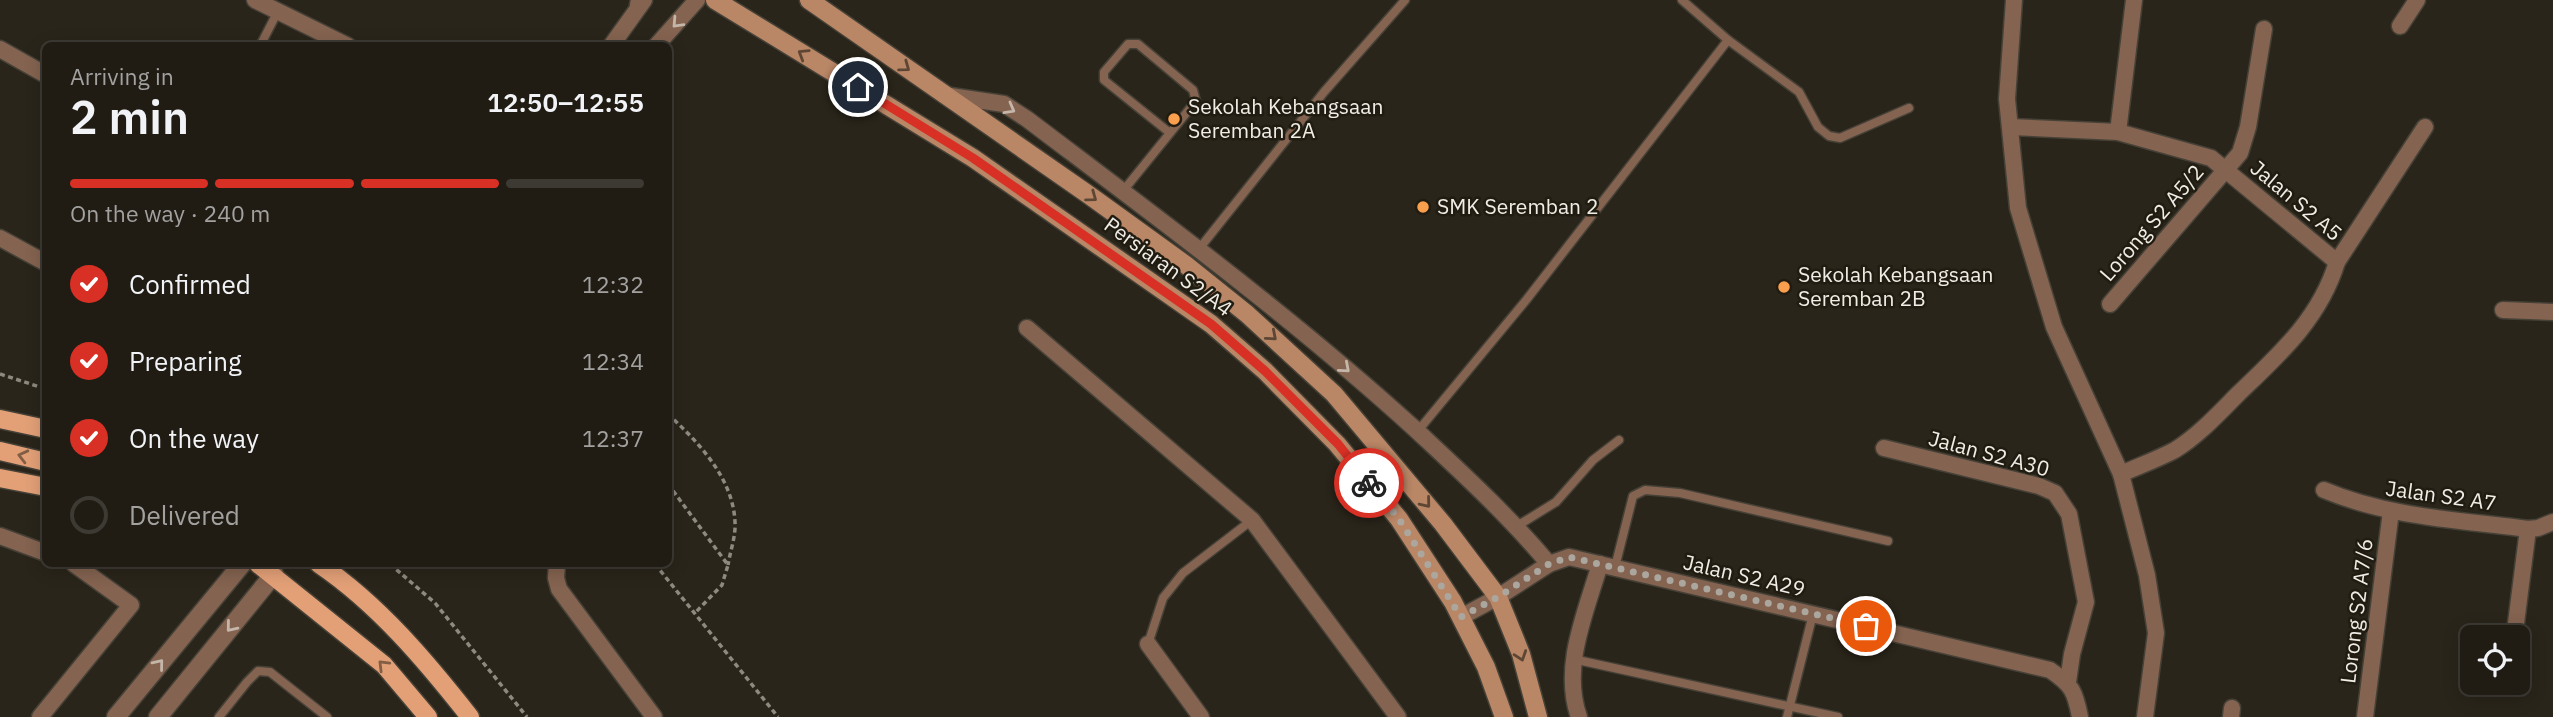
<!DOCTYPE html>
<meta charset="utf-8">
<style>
body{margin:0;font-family:"IBM Plex Sans",sans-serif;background:#28251d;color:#f1f3f6;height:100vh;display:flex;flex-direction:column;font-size:26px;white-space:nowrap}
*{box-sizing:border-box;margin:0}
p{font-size:23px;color:#a2a1a0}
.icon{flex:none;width:38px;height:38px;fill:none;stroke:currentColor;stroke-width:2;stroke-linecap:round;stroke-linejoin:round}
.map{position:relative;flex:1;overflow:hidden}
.panel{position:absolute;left:42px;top:42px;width:630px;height:525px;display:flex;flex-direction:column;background:#201c14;border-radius:10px;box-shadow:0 4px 18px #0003,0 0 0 2px #3d3a34}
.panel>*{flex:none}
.tools{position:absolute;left:2460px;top:625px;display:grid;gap:14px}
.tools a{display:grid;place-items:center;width:70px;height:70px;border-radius:10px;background:#201c14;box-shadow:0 4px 18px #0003,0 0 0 2px #3d3a34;font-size:35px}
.pin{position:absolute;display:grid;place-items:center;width:60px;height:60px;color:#fff;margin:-30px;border:4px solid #fff;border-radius:50%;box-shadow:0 2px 7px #0007}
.courier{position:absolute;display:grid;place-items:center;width:70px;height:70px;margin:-35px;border:5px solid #d93025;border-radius:50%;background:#fff;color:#222;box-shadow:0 2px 9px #0007}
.overview em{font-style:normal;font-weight:600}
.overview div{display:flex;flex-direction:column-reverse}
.overview{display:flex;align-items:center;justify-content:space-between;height:119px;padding:0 28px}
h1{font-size:46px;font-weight:600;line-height:52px}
.bar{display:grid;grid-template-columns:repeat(4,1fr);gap:10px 7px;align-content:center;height:84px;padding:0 28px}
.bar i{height:9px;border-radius:5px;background:#3d3a34}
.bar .on{background:#d93025}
.bar p{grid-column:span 4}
ol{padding:0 28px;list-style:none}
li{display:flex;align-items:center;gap:21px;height:77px}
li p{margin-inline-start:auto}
li .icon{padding:7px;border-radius:50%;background:#d93025;color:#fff;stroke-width:4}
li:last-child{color:#a2a1a0}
li i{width:38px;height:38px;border:4px solid #3d3a34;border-radius:50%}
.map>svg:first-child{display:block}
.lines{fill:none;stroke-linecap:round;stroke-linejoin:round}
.service-casing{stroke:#464137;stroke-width:11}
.minor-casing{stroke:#464137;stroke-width:19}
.tertiary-casing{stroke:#464137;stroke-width:21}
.secondary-casing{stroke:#464137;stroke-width:21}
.primary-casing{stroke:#464137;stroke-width:21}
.path{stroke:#8e8a81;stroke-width:3.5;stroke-dasharray:5 3.5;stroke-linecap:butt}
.service{stroke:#846350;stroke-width:8}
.minor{stroke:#846350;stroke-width:16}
.tertiary{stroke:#846350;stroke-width:18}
.secondary{stroke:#b98666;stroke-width:18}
.primary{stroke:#e3a077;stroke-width:18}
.oneway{stroke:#c5b6aa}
.oneway2{stroke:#5d4633}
.oneway3{stroke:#825e44}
.done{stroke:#aba79f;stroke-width:7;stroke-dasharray:0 12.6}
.route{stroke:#d93025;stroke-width:9}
.poi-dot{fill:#fa9f4e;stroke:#201c11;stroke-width:2.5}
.labels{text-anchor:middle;stroke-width:5;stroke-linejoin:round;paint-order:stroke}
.poi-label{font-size:21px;fill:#f0ede6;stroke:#201c11;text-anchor:start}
.street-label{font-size:21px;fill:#f0ede6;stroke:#201c11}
</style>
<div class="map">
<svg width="2553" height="717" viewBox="0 0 2553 717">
<rect width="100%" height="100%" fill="#2a251a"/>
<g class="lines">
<g class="service-casing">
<g id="service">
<polyline points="1682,0 1728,40 1799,92 1818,127 1829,136 1840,138 1909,108"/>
<polyline points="260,46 277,13"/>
<polyline points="1123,191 1196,101 1193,90 1138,44 1128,44 1104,72 1104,80 1170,133"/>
<polyline points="1199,249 1324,92 1405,0"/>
<polyline points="1417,432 1527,299 1728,40"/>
<polyline points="1517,526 1556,502 1593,460 1619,440"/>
<polyline points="1615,567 1633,496 1645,490 1680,493 1888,541"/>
<polyline points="1148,644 1163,598 1183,573 1252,520"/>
<polyline points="1573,659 1838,717"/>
<polyline points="219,717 247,682 258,671 270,672 327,717"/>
<polyline points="1787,717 1813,614"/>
</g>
</g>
<g class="minor-casing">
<g id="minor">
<polyline points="255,0 348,46"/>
<polyline points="2014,0 2007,99 2018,208 2054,327 2121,474 2147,575 2156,633 2145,717"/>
<polyline points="2400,26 2417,0"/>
<polyline points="611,46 644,0"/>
<polyline points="656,46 697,0"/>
<polyline points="0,49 46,75"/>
<path d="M944 95 1004 104 1027 119C1159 219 1292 317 1415 429 1462 473 1508 515 1549 564"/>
<polyline points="2010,127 2118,132 2211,158 2337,262"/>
<polyline points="2118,132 2134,0"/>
<polyline points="0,238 46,263"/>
<polyline points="2110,304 2240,153 2248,127 2264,29"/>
<polyline points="2503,310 2553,312"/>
<polyline points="1027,328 1252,520 1398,717"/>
<polyline points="1884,448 2039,486 2055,493 2069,514 2086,602 2072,654 2068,682"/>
<path d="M2121 474C2139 466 2158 459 2175 450 2199 435 2219 413 2239 393 2280 354 2320 318 2337 262L2425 127"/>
<path d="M2324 490C2388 517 2459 520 2528 529L2538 528 2553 522"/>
<polyline points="0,536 46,553"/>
<polyline points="557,564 556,578 559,589 654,717"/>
<path d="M1461 617 1498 597 1549 564 1569 557 2050 670C2072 685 2075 691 2080 717"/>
<polyline points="2515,631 2528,529"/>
<polyline points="1148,644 1201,717"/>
<polyline points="40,717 131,605 74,564"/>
<path d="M1579 717C1561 667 1586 612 1600 564"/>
<polyline points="2231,717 2232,708"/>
<polyline points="2365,717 2391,511"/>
</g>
</g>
<g class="tertiary-casing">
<g id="tertiary">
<polyline points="639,5 640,0"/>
<polyline points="116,717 242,564"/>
<polyline points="158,717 274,574"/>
</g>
</g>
<g class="secondary-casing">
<g id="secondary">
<polyline points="715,0 973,158 1211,324 1265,371 1337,444 1399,519 1453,602 1486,667 1504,717"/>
<polyline points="809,0 1089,195 1186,265 1247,314 1334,394 1443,524 1498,597 1521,654 1538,717"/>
</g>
</g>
<g class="primary-casing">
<g id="primary">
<polyline points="0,419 46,429"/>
<polyline points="0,451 46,462"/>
<polyline points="0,478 46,487"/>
<polyline points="258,564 384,665 428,717"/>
<path d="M319 564C378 604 426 661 470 717"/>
</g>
</g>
<g class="path">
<polyline points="0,374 46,389"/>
<path d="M668 414C699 443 733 478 735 522 736 536 730 552 728 565"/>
<polyline points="668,484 728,565 722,585 695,613"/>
<polyline points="390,564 435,603 527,717"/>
<polyline points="655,564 778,717"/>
</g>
<use href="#service" class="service"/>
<use href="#minor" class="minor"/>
<use href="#tertiary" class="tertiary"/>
<use href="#secondary" class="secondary"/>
<use href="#primary" class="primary"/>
</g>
<defs><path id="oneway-chevron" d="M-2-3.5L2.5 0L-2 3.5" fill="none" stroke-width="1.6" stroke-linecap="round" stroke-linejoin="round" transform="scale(1.75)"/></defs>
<g class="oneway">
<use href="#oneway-chevron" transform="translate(677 23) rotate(133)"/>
<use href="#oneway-chevron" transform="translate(1010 109) rotate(29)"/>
<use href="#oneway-chevron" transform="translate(1345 368) rotate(41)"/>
<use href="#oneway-chevron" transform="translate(231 627) rotate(129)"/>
<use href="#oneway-chevron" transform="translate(159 664) rotate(-51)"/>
</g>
<g class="oneway2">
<use href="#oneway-chevron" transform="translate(803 54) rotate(-148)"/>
<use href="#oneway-chevron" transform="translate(905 67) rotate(36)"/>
<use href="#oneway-chevron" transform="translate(1092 197) rotate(36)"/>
<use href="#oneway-chevron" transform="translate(1272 336) rotate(41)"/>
<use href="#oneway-chevron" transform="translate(1426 503) rotate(51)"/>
<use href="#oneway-chevron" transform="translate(1521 656) rotate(71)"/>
</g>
<g class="oneway3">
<use href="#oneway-chevron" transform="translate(23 456) rotate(-166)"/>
<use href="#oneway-chevron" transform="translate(383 665) rotate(-135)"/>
</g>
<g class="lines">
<polyline class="done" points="1369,483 1399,519 1461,617 1498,597 1549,564 1569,557 1866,626"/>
<polyline class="route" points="858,87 973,158 1211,324 1265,371 1338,444 1369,483"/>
</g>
<g class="poi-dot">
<circle cx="1174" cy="119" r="7"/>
<circle cx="1423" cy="207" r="7"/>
<circle cx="1784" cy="287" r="7"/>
</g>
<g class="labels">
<g class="poi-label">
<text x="1188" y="114">Sekolah Kebangsaan<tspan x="1188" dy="24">Seremban 2A</tspan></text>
<text x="1437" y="214">SMK Seremban 2</text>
<text x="1798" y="282">Sekolah Kebangsaan<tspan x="1798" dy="24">Seremban 2B</tspan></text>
</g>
<g class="street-label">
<text transform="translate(2296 201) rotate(40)" y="7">Jalan S2 A5</text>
<text transform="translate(2152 223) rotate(-49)" y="7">Lorong S2 A5/2</text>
<text transform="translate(1168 267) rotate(36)" y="7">Persiaran S2/A4</text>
<text transform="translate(1989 454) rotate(15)" y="7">Jalan S2 A30</text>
<text transform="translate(2441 496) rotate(8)" y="7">Jalan S2 A7</text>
<text transform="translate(1744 576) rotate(13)" y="7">Jalan S2 A29</text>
<text transform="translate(2357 611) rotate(-83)" y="7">Lorong S2 A7/6</text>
</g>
</g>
</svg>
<div class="tools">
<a><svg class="icon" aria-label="locate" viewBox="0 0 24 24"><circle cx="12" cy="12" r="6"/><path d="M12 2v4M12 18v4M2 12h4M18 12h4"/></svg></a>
</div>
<div class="pin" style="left:1866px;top:626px;background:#ea580c"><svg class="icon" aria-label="bag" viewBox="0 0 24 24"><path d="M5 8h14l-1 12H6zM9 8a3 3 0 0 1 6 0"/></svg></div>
<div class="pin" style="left:858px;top:87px;background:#1f2937"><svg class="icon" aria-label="home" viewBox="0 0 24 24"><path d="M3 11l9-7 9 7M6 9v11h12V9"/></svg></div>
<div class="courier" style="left:1369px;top:483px"><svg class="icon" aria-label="bike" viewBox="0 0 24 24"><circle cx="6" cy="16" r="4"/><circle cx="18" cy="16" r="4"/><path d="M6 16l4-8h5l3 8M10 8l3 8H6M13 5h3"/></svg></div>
<section class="panel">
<div class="overview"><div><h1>2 min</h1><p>Arriving in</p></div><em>12:50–12:55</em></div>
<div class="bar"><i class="on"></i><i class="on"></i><i class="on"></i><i></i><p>On the way · 240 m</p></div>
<ol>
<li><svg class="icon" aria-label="check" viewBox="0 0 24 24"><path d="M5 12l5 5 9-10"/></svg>Confirmed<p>12:32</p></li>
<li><svg class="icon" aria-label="check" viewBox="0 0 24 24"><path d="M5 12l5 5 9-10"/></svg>Preparing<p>12:34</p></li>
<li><svg class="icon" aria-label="check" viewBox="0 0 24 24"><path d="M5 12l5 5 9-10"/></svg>On the way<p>12:37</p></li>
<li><i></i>Delivered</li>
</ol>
</section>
</div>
